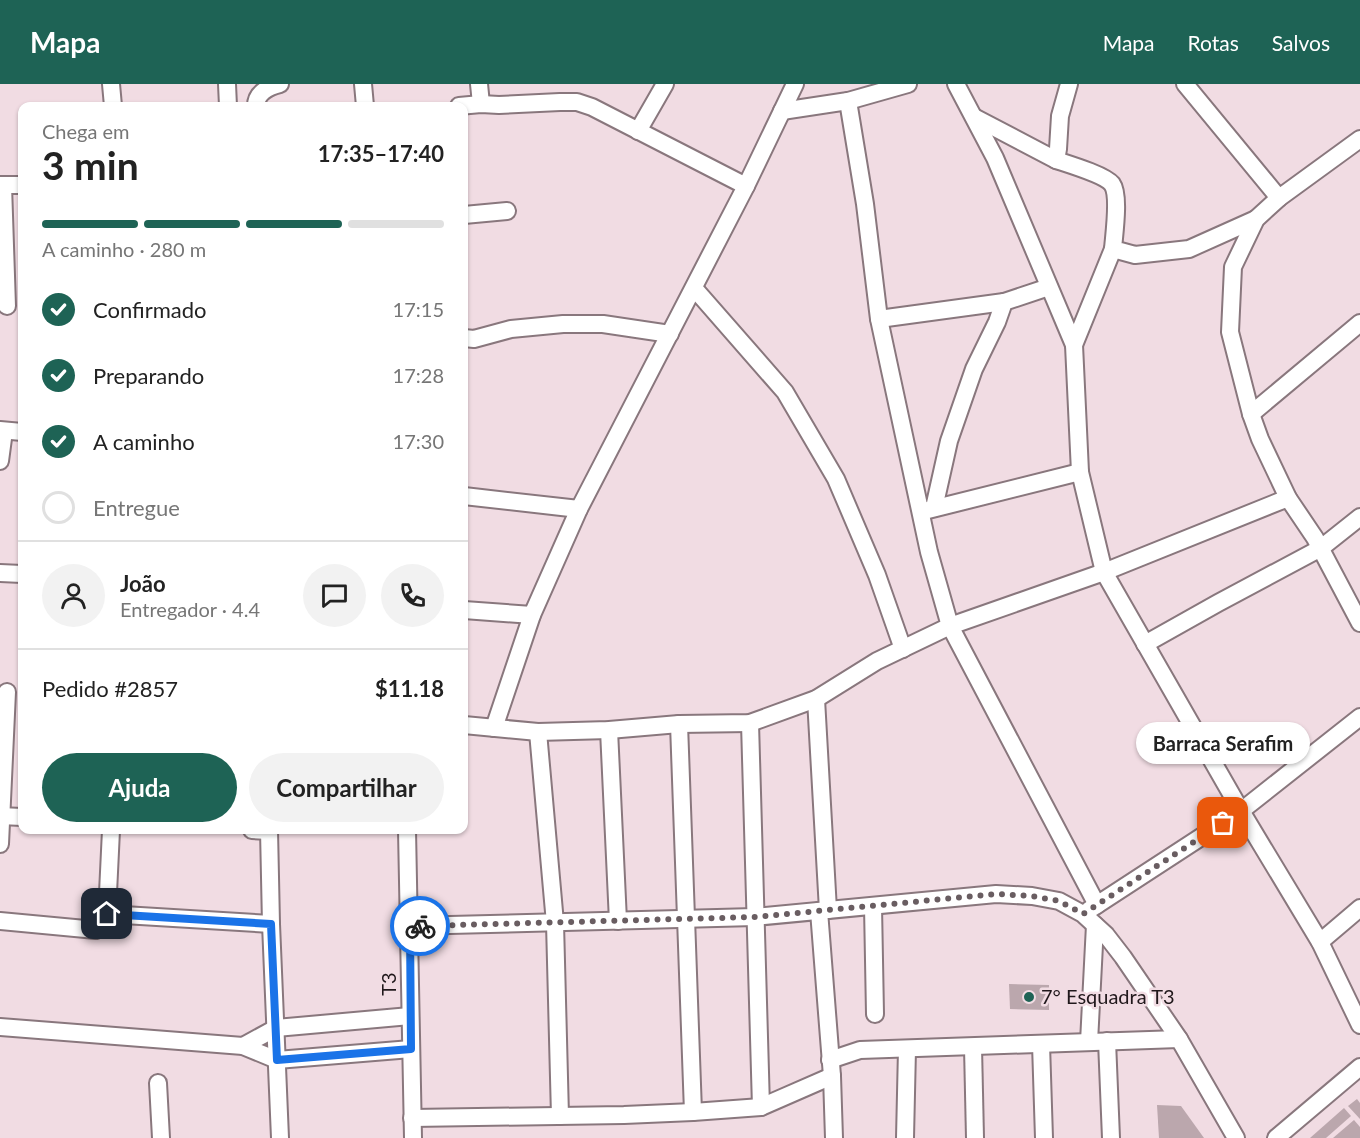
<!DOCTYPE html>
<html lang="pt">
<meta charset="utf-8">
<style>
body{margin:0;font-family:Lato,sans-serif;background:#f2f2f2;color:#222;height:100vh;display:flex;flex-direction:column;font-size:22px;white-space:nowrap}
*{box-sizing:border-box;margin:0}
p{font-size:20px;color:#767676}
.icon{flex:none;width:33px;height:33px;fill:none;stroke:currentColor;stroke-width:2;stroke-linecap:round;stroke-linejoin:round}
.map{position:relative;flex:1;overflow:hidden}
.panel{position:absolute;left:18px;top:18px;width:450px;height:732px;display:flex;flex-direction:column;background:#fff;border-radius:12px;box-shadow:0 2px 4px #0004}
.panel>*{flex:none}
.pin{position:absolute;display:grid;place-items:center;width:51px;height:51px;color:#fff;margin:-26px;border-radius:12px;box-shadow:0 3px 9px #0006}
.courier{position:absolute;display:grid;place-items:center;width:60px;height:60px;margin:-30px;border:4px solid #1a73e8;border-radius:50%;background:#fff;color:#222;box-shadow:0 2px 8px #0007}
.bubble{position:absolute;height:42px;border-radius:21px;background:#fff;box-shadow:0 2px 4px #0004;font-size:20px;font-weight:700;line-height:42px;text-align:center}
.overview em{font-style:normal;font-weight:700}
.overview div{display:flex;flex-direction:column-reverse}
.overview{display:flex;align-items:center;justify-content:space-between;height:102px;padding:0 24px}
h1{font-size:39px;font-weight:700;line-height:45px}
.bar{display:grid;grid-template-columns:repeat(4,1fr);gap:9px 6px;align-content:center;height:72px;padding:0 24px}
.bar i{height:8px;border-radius:4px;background:#e0e0e0}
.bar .on{background:#1e6355}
.bar p{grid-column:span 4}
.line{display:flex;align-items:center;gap:15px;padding:0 24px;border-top:2px solid #e0e0e0}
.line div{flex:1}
.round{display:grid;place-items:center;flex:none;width:63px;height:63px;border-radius:32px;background:#f2f2f2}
ol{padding:0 24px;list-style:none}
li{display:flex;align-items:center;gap:18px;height:66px}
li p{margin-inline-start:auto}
li .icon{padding:6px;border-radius:50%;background:#1e6355;color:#fff;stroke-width:4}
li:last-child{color:#767676}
li i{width:33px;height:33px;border:3px solid #e0e0e0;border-radius:50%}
.button{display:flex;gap:12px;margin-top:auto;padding:12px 24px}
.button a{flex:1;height:69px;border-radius:36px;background:#1e6355;color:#fff;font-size:24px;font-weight:700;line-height:69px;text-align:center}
.button a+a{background:#f2f2f2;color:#222}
header{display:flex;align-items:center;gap:36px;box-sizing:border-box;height:84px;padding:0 30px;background:#1e6355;color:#fff}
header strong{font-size:28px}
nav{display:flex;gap:33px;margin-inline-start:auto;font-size:21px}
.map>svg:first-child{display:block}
.building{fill:#bba7ad}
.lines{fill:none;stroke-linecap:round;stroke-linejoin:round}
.minor-casing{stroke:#89777d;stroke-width:20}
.minor{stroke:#fff;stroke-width:16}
.done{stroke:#695d61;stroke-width:6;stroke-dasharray:0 10.8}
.route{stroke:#1a73e8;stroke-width:8}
.poi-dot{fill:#1e6355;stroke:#f1dce3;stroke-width:2}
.labels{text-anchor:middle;stroke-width:5;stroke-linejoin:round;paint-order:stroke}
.street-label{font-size:20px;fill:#20181b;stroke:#f1dce3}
.poi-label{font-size:20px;fill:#20181b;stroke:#f1dce3;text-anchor:start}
</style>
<header>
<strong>Mapa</strong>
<nav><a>Mapa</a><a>Rotas</a><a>Salvos</a></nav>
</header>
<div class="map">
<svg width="1360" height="1054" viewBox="0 0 1360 1054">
<rect width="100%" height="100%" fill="#f1dce3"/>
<g class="building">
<polygon points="1009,900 1049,901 1049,926 1010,925"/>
<polygon points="1357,1015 1360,1019 1360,1035 1348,1022"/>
<polygon points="1157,1021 1181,1022 1204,1054 1159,1054"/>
<polygon points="1344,1024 1351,1032 1326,1054 1310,1054"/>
<polygon points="1354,1036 1360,1043 1360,1054 1333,1054"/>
</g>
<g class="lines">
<g class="minor-casing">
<g id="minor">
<polyline points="111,0 113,22"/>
<polyline points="227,0 228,22"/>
<polyline points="363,0 365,22"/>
<polyline points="479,0 481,20"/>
<polyline points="956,0 995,74 1074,261 1080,388 1104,488 1241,727 1320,858 1360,941"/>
<path d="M1069 0 1060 32 1058 65 1056 76C1068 80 1105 91 1112 100 1120 111 1114 151 1113 165L1135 171 1189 165 1256 135"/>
<polyline points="1185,0 1279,114"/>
<polyline points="848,17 865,120 879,235 929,468 950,542 1097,821"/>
<path d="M256 22C256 9 268 3 280 0"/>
<polyline points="459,22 481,20 499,21 560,18 577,18 592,23 746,102"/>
<polyline points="782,27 848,17 908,0"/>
<polyline points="974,33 1056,76"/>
<polyline points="638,47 665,0"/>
<polyline points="1360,55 1279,114 1256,135 1233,183 1230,248 1251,330 1260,355 1288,414 1315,454 1360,539"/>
<polyline points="0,101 22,101"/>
<polyline points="3,101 7,222"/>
<polyline points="464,131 507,127"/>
<polyline points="694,204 785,308 836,395 877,491 903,565"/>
<polyline points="879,235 1004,218"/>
<polyline points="464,254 474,255 511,245 563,240 603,240 670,250"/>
<polyline points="1074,261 1113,165"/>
<polyline points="1251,330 1360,239"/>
<polyline points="0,346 22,348"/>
<polyline points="0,377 4,347"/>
<polyline points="464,412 579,425"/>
<polyline points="934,424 949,357 974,285 997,238 1004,218 1049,203"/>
<polyline points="924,427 1080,388"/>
<polyline points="0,489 22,490"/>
<polyline points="464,526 532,531"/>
<polyline points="1145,560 1218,519 1321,464 1360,433"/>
<polyline points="816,615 828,826"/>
<polyline points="750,639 761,1023"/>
<polyline points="679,640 693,1028"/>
<polyline points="464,641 538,648 609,646 679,640 750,639 816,615 877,577 950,542 1104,488 1288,414"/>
<polyline points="494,644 532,531 579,425 746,102 795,0"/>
<polyline points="609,646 618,837"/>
<polyline points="538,648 555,839 560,1032"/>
<polyline points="0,732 22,733"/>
<polyline points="252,746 269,747"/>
<polyline points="269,746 271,840 280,1054"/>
<polyline points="407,746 413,1054"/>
<polyline points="0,760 7,608"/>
<polyline points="873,822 875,930"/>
<polyline points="1089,826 1241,727 1360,633"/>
<polyline points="819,827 832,992 834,1054"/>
<polyline points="107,830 271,840"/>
<path d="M0 837 96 846C105 843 106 838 107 830L111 746"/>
<polyline points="410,842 755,833 996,810 1032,812 1059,817 1083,830 1106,851 1123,873 1179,955 1236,1054"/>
<polyline points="1320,858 1360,824"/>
<polyline points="0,943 243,962 277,976 411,965"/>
<polyline points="1107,957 1111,1054"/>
<polyline points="1089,958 1095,841"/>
<polyline points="1041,960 1044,1054"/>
<polyline points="243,962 276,944 410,932"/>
<polyline points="973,963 975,1054"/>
<polyline points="830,976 860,966 1179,955"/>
<polyline points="158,999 161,1054"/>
<polyline points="412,1034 624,1031 693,1028 761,1023 832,992"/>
<polyline points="905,1054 907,965"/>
<polyline points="1276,1054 1360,983"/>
</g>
</g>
<use href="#minor" class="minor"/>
</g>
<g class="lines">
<polyline class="done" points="420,842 755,833 996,810 1032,812 1059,817 1083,830 1223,739"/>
<polyline class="route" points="107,830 271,840 277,976 411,965 410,842 420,842"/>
</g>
<circle class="poi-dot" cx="1029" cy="913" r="6"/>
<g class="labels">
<g class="street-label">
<text transform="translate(389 900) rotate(-90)" y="7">T3</text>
</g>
<g class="poi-label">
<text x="1041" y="920">7° Esquadra T3</text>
</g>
</g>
</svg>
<div class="pin" style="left:1223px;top:739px;background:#ea580c"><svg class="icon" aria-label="bag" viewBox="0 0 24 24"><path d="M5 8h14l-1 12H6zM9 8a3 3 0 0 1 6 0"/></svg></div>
<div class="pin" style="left:107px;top:830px;background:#1f2937"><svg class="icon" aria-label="home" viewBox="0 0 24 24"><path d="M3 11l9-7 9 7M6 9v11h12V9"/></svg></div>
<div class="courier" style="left:420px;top:842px"><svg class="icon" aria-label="bike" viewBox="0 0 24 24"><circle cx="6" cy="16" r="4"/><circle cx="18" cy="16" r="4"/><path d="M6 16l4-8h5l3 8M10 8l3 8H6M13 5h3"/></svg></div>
<div class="bubble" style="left:1136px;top:638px;width:174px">Barraca Serafim</div>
<section class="panel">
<div class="overview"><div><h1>3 min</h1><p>Chega em</p></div><em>17:35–17:40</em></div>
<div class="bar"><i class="on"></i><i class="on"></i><i class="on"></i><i></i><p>A caminho · 280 m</p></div>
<ol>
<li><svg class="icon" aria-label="check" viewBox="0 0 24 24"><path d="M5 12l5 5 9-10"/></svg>Confirmado<p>17:15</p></li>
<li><svg class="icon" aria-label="check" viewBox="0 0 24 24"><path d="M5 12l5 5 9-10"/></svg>Preparando<p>17:28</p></li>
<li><svg class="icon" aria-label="check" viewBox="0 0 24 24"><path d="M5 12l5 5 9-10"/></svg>A caminho<p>17:30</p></li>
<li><i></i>Entregue</li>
</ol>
<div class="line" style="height:108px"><a class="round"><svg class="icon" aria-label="person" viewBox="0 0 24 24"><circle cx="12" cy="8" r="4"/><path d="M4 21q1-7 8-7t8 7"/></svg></a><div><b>João</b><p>Entregador · 4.4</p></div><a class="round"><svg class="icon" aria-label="chat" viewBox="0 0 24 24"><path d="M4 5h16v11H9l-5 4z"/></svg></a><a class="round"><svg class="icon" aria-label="phone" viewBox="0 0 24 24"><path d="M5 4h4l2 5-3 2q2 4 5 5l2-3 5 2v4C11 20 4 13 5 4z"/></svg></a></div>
<div class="line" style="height:78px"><div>Pedido #2857</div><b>$11.18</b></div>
<div class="button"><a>Ajuda</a><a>Compartilhar</a></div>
</section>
</div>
